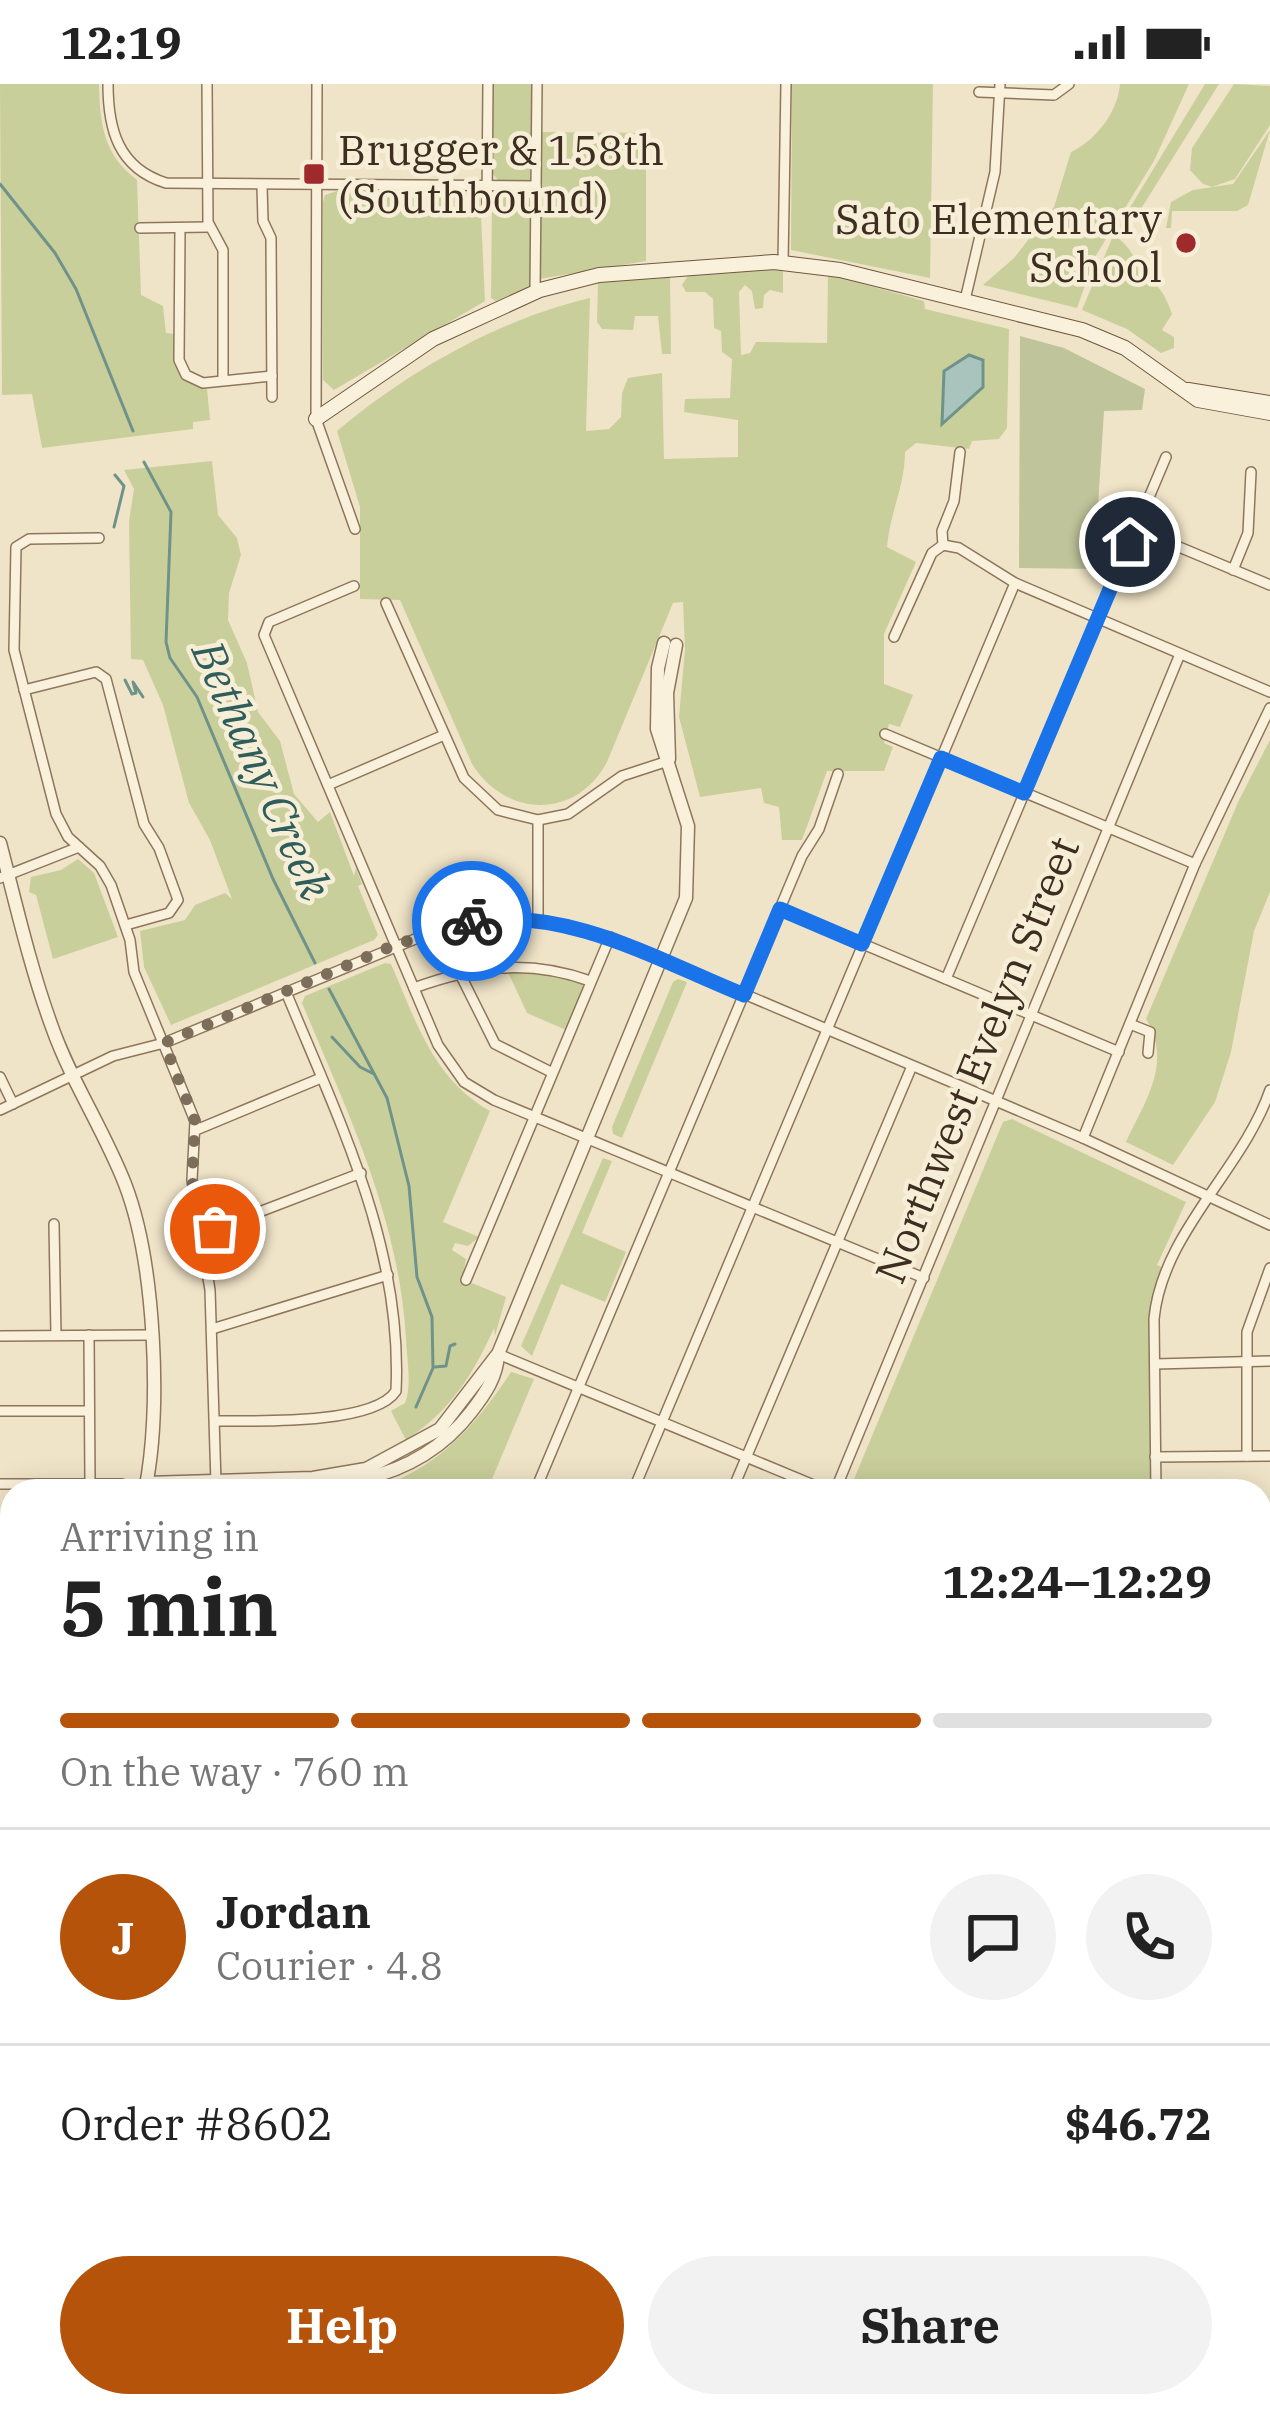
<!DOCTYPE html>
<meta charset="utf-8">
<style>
body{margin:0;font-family:"IBM Plex Serif",serif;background:#f2f2f2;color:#222;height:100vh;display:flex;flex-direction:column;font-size:45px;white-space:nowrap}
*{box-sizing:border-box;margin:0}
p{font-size:39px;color:#767676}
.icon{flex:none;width:66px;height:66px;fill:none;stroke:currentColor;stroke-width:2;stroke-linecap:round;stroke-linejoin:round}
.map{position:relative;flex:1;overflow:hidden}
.panel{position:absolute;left:0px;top:1395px;width:1272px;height:939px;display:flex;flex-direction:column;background:#fff;border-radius:36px 36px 0 0;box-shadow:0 6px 30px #0003}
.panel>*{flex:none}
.pin{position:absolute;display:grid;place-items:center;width:102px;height:102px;color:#fff;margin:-51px;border:6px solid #fff;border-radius:50%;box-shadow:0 3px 12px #0007}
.courier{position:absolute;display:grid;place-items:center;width:120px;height:120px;margin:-60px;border:9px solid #1a73e8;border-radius:50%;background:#fff;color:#222;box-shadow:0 3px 15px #0007}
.head em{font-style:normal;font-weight:700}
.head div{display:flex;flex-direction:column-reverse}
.head{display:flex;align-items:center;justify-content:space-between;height:204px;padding:0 60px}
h1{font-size:78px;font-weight:700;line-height:90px}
.bar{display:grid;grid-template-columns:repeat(4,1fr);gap:18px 12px;align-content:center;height:144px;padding:0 60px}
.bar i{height:15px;border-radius:9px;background:#e0e0e0}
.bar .selected{background:#b45309}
.bar p{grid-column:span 4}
.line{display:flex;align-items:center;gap:30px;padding:0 60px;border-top:3px solid #e0e0e0}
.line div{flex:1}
.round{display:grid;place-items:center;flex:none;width:126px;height:126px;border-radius:63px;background:#f2f2f2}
.cta{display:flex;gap:24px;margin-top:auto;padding:24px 60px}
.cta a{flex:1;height:138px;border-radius:72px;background:#b45309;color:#fff;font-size:48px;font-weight:700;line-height:138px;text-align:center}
.cta a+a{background:#f2f2f2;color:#222}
.status{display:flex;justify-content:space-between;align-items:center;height:84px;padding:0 60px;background:#fff;direction:ltr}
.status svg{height:33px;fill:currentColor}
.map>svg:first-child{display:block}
.farmland{fill:#e6deb5}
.green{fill:#c9cf9b}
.cemetery{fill:#bfc49a}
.water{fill:#a9c4bc;stroke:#6f938a;stroke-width:3}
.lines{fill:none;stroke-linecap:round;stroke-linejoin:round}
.stream{stroke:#6f938a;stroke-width:3}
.minor-casing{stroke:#8d765c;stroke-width:12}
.tertiary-casing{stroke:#8d765c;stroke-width:15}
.secondary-casing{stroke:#6f573f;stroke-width:16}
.minor{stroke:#faf1dc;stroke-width:9}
.tertiary{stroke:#faf1dc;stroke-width:12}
.secondary{stroke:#faf1dc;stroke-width:14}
.done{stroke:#7c6e5b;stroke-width:12;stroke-dasharray:0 21.6}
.route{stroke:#1a73e8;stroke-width:15}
.poi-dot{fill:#9e2a2b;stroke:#f7eed8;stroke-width:4.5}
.labels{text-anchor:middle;stroke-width:9;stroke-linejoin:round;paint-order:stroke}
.poi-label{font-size:42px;fill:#3d2e20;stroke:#f7eed8;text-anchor:start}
.street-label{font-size:42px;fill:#3d2e20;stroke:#f7eed8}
.water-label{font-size:45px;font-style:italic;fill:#2f5d5a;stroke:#f7eed8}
</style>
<div class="status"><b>12:19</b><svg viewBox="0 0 49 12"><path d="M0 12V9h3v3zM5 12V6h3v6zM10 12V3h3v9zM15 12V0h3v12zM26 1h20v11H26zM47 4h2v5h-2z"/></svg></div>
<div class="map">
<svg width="1270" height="2332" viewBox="0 0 1270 2332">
<rect width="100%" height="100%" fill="#f0e4c8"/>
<g class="farmland">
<rect x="0" y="1466" width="12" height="317"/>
<polygon points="1260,1788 1270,1792 1270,2106 1260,2105"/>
<rect x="0" y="1795" width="12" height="240"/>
</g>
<g class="green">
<path d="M0 0H99C100 40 103 70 137 96L141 211 163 222 166 249 175 250C175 278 176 299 207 305L210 336 193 338V345L42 364 32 310 2 311Z"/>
<polygon points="493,0 534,0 530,96 498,96 492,89"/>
<polygon points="792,0 933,0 930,194 791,166"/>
<path d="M1120 0H1189L1154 77 1095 173 1077 224 983 201 1014 174 1054 123 1071 68C1095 57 1118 28 1120 0Z"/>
<polygon points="1205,0 1219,0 1124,152 1120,150 1120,140"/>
<polygon points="1234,0 1270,2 1270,41 1235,95 1212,103 1203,100 1190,86 1192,64"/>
<polygon points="1270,46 1248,121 1237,127 1172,127 1171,144 1166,144 1171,118 1193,106 1233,100"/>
<polygon points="538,48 646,49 646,177 539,195"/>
<polygon points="337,107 480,109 485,217 334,306 323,296 323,118 325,111"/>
<polygon points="499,108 533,111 531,202 496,217 491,214 492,114"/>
<path d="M1113 152C1126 156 1139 177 1138 191 1157 195 1166 212 1172 230L1162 246 1174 253V264L1161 269 1127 245 1082 226Z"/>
<path d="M734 185 783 186V209L770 206 764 211 763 224 755 225 752 207 745 201 739 208 741 271 750 269 756 258 827 259 828 190 924 217 925 225 1009 245 1007 344 999 355 972 357 969 365 916 359 905 368C905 401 890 429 887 463L916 478 884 550V600L913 611 900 643 889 640 884 659 893 663 884 687H827L802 756H782L779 723 764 719 761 704 700 713 679 633 685 565 683 518 673 519 607 678C576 736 506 734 472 680L400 516 360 515V423L337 347C410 286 498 236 590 214L586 347 609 345 621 333 622 309 628 294 662 289 664 375 738 373V336L684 328 685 315 730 314 732 275 722 268 721 247 714 244 713 215 705 208H686L682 201 690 189Z"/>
<polygon points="670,190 671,270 662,270 658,232 635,232 633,246 602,245 597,238 598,197"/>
<polygon points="212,377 218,431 237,454 241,471 229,509 228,536 247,579 258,628 280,657 294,710 318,738 330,728 354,792 356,784 362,800 358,802 378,851 374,856 171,941 144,883 140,847 185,836 195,821 225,809 232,815 210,756 189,719 163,621 143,576 131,575 129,437 134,405 124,386"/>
<path d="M1270 656V808L1254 847 1231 968 1215 1018 1173 1081 1126 1058C1145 1017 1173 979 1146 935L1239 716Z"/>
<polygon points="78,775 94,789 118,853 53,875 36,811 29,808 31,793 61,786"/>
<path d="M385 879 391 880C416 937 433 995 490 1027L443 1138 479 1153 468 1162 455 1159 452 1166 466 1175 462 1195 506 1213 495 1252 494 1244C473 1291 450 1327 406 1356L391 1327 405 1319C412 1302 407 1275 406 1255 399 1134 348 1029 302 919L305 912Z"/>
<polygon points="506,884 582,897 583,905 566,946 527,929"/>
<polygon points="678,895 687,898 622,1054 613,1050 612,1043 673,898"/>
<polygon points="1012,1035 1186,1118 1157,1181 1169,1186 1158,1214 1156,1407 849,1407 1003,1038"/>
<polygon points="603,1074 612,1077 582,1149 626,1168 605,1218 561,1200 532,1272 521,1262"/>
<path d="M511 1288 534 1295 487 1407H369C436 1386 474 1344 511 1288Z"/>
<polygon points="1260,1628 1270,1633 1270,1792 1260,1788"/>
<polygon points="1260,2106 1270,2106 1270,2332 248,2332 246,2322 1260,2322"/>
</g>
<polygon class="cemetery" points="1020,252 1064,264 1145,305 1142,326 1104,327 1094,485 1019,484"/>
<polygon class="water" points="969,271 983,276 983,303 942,340 944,287"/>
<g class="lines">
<g class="stream">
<polyline points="0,100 55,169 76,205 133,347"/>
<polyline points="144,378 171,428 166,558 170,574 197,613 273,795 315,879"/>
<polyline points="114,443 124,402 115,391"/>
<polyline points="125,596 132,610 136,609 133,598 143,613"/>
<polyline points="329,905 387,1014 409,1102 417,1193 432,1233 433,1284 416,1323"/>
<polyline points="332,953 360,983 374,990"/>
<polyline points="435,1283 446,1282 450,1262 455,1260"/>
<polyline points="1260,2219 1270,2222"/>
<polyline points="535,2322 538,2332"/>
</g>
<g class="minor-casing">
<g id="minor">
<path d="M108 0C108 45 118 84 166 99L536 102"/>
<polyline points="207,0 208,138 223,166 223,296"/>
<polyline points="317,0 316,335 355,445"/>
<polyline points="979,8 1054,11 1069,0"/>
<polyline points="262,102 263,137 271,154 272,313"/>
<polyline points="487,119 488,0"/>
<polyline points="140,144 209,143"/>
<polyline points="180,147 179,276 186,291 203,299 272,292"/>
<polyline points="783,179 786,0"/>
<polyline points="535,208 537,0"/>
<polyline points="965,216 995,88 1000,0"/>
<polyline points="1136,445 1270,501"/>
<polyline points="99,454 29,455 16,463 14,566 56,730 68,753 100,782 111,801 130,856 134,888 195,1037 192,1096 210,1206 216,1399"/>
<polyline points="943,461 959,464 1015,499 1270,608"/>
<polyline points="943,461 942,447 954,417 960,368"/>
<polyline points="1233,486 1248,449 1251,388"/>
<polyline points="354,502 269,538 264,551 438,961 464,998 494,1016 924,1194"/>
<polyline points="386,519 464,694 498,726 538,736 568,730 622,692 668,677"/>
<polyline points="894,553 932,469 943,461"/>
<polyline points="24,606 96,588 106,595 144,740 159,764 178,816 169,829 126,841"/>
<polyline points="885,650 1195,780"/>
<polyline points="328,701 444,651"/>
<polyline points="538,736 538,835"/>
<polyline points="0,794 79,763"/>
<polyline points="780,825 1119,968"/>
<polyline points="459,888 495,960 551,988"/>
<polyline points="946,895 1166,373"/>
<path d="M414 904C474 882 529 875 590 897"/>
<polyline points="1130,940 1150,948 1148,969"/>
<polyline points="0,993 13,1020"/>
<polyline points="0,1026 113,972 164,959 449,841 522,834 610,853 1083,1054 1270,1141"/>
<polyline points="196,1046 321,994"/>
<polyline points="1083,1054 1195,780 1270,624"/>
<polyline points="54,1140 56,1251"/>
<polyline points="202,1150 361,1089"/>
<polyline points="466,1196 610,853"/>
<polyline points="212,1245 388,1191"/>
<polyline points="89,1251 90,1400"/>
<polyline points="0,1252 150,1251"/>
<polyline points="498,1270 828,1407"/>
<polyline points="1155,1280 1270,1277"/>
<polyline points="0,1327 89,1327"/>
<path d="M216 1337C255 1337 374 1341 396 1307 403 1164 339 1037 286 908"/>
<polyline points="1247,1372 1247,1248 1270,1184"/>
<polyline points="1155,1373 1270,1372"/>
<polyline points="0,1400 122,1400"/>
<polyline points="535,1407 802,772 819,745 838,690"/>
<polyline points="633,1407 1015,499"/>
<polyline points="732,1407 912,982"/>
<polyline points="835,1407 1180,570"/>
<path d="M1156 1407 1154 1235C1162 1149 1243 1085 1270 1006"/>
</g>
</g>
<g class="tertiary-casing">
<g id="tertiary">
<polyline points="669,675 667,609 676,561"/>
<path d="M0 759C16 820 30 883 52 943 71 997 104 1046 125 1100 155 1178 162 1325 145 1407"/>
<polyline points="147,1399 313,1394 366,1385 440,1345 497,1271"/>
<path d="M227 1399 233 1404C321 1405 412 1405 471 1328 485 1310 497 1293 498 1270L686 814 688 742 657 645 658 584 664 559"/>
<polyline points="72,2322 73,2332"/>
</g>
</g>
<g class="secondary-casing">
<g id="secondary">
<polyline points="1188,306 1270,319"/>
<polyline points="316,335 433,255 540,206 599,191 774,178 840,186 1082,246 1125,264 1198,316 1270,329"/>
</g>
</g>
<use href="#minor" class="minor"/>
<use href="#tertiary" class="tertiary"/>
<use href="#secondary" class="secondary"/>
</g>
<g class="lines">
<polyline class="done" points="215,1145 202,1150 192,1096 195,1037 164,959 395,861 472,837"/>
<path class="route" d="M472 837C571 824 655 875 744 911L780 825 862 860 941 674 1024 709 1130 458"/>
</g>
<g class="poi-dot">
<rect x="302" y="78" width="24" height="24" rx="6"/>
<circle cx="1186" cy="159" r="12"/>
</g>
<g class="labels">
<g class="poi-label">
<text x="338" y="81">Brugger &amp; 158th<tspan x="338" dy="48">(Southbound)</tspan></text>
<text x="1162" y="150" text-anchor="end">Sato Elementary<tspan x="1162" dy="48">School</tspan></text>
</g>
<g class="street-label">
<text transform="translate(977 976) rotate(-68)" y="15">Northwest Evelyn Street</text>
</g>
<g class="water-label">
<text transform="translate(262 686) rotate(66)" y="16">Bethany Creek</text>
</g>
</g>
</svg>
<div class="pin" style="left:215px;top:1145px;background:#ea580c"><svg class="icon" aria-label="bag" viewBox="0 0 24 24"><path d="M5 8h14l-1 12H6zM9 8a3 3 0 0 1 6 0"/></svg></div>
<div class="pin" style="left:1130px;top:458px;background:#1f2937"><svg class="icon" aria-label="home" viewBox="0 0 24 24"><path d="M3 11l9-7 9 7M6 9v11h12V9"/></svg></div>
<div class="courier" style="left:472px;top:837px"><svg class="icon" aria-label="bike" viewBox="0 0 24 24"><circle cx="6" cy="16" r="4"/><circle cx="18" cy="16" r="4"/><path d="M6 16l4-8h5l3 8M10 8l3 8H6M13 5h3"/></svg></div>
<section class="panel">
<div class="head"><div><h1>5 min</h1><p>Arriving in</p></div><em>12:24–12:29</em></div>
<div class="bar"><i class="selected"></i><i class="selected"></i><i class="selected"></i><i></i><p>On the way · 760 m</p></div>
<div class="line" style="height:216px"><b class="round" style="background:#b45309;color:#fff">J</b><div><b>Jordan</b><p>Courier · 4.8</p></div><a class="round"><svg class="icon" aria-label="chat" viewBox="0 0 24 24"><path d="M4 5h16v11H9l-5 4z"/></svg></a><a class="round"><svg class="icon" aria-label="phone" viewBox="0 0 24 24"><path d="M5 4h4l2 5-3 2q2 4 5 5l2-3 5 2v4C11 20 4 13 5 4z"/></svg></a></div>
<div class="line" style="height:156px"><div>Order #8602</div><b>$46.72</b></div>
<div class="cta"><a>Help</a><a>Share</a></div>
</section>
</div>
